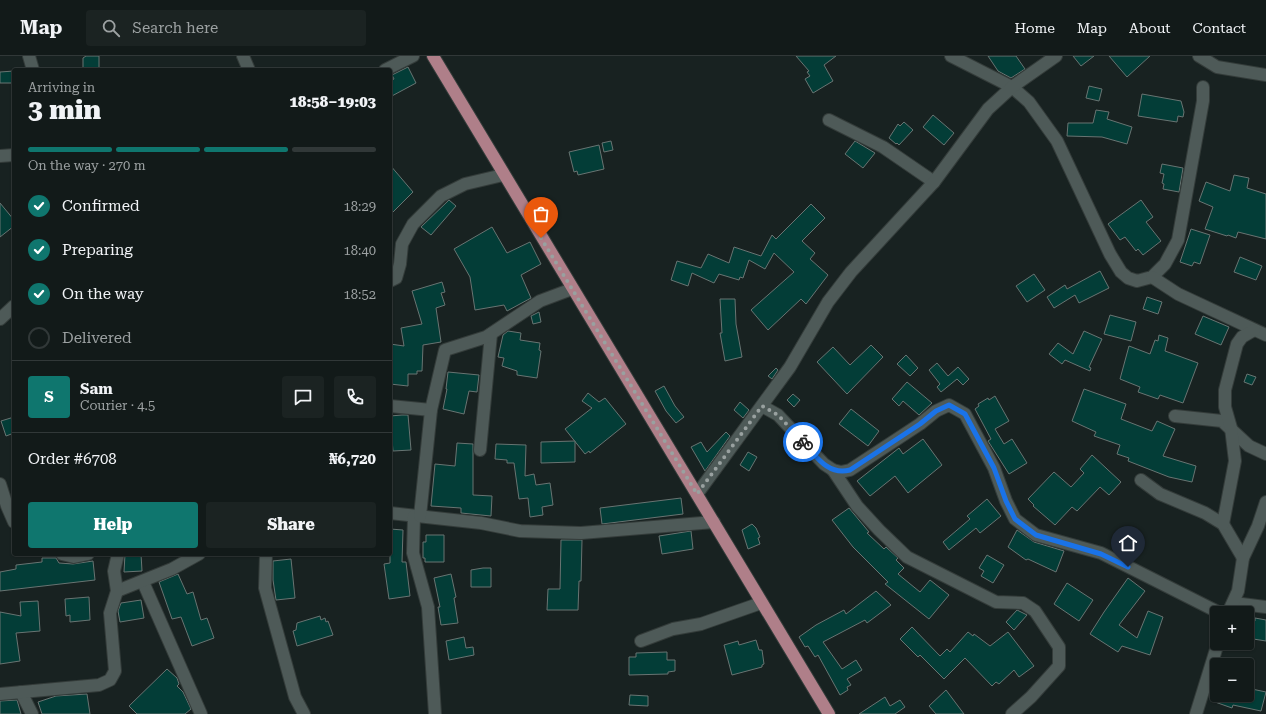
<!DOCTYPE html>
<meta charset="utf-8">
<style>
body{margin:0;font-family:"Roboto Serif",serif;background:#1b2322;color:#f1f3f6;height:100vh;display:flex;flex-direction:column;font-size:15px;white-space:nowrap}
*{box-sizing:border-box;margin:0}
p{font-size:13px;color:#9ca1a2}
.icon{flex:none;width:22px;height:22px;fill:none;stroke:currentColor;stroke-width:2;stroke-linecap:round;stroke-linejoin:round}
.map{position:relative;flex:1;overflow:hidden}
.panel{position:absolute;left:12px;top:12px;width:380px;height:488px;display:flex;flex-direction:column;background:#121a19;border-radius:4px;box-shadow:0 1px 3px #0004,0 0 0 1px #313838}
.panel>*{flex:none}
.fabs{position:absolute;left:1210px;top:550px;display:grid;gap:8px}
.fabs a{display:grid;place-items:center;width:44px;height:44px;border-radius:4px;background:#121a19;box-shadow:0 1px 3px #0004,0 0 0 1px #313838;font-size:20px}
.pin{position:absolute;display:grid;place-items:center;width:34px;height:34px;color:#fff;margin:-41px -17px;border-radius:50% 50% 50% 0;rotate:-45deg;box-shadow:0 0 4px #0007}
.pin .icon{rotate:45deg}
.courier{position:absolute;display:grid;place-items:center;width:40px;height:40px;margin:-20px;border:3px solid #1a73e8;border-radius:50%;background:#fff;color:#222;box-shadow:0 1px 5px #0007}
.overview em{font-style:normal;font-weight:800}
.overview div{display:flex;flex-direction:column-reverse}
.overview{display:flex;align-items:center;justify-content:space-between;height:68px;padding:0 16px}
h1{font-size:26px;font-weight:800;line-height:30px}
.bar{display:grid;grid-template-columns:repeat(4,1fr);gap:6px 4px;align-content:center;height:48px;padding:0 16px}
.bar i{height:5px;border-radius:3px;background:#313838}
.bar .current{background:#0f766e}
.bar p{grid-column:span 4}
.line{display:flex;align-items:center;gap:10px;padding:0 16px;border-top:1px solid #313838}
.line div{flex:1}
.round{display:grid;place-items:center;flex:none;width:42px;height:42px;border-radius:4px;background:#1b2322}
ol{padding:0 16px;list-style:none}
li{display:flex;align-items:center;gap:12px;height:44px}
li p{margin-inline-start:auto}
li .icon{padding:4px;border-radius:50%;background:#0f766e;color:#fff;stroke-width:4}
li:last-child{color:#9ca1a2}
li i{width:22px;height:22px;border:2px solid #313838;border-radius:50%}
.cta{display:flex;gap:8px;margin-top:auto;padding:8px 16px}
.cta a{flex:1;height:46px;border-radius:4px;background:#0f766e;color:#fff;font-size:16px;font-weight:800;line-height:46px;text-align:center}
.cta a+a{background:#1b2322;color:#f1f3f6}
header{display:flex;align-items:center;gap:24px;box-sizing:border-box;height:56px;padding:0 20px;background:#121a19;border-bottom:1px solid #313838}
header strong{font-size:19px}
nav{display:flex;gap:22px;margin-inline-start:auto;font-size:14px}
.search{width:280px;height:36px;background:#1b2322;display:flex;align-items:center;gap:10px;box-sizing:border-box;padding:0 14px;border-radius:4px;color:#9ca1a2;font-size:15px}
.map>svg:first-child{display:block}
.building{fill:#033d37;stroke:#687472}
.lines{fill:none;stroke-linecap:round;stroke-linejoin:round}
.minor-casing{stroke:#343c3a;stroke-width:14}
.major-casing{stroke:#343c3a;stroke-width:14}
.minor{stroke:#4e5a58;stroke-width:12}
.major{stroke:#af7f89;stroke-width:12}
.done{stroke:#99a1a0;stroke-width:4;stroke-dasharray:0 7.2}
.route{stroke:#1a73e8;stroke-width:5}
</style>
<header>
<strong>Map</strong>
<div class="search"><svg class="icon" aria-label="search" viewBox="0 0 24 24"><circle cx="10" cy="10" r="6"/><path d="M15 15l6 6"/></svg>Search here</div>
<nav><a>Home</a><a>Map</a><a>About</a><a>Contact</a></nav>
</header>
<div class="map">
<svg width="1266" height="658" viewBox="0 0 1266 658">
<rect width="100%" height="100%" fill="#182221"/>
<g class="building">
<polygon points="86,0 99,0 99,14 83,14 83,2"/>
<polygon points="796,0 836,0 824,9 833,25 813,37 805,23 810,20 807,16 809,15"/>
<polygon points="988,0 1016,0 1025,13 1011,22 998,15"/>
<polygon points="1073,0 1094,0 1081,10"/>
<polygon points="1109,0 1150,0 1127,21"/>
<polygon points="408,11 416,27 390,41 390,25 394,23 392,19"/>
<polygon points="14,15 14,27 0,27 0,16"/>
<polygon points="1089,30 1102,33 1099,45 1086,42"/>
<polygon points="1142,38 1181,45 1184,56 1183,61 1178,60 1177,66 1138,60"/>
<polygon points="1096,54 1109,56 1107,63 1132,71 1127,88 1102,81 1067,80 1068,67 1093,67"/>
<polygon points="933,59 954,77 944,89 923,71"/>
<polygon points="904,66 913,74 899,89 897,87 896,88 889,82 898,68 900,70"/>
<polygon points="611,85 613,94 604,96 602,87"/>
<polygon points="855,85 875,97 863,112 845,98"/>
<polygon points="599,89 604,113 578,119 577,115 574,116 569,96"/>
<polygon points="1162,108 1183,112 1179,136 1163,133 1164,128 1162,127 1164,118 1160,117"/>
<polygon points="390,109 413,136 390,159"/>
<polygon points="1234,119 1249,122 1247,132 1266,138 1266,183 1238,176 1236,182 1228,179 1227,180 1205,173 1213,151 1199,145 1206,126 1230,135"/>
<polygon points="449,144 456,150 431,179 421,171"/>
<polygon points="1141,144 1153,161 1146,166 1161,185 1143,199 1138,193 1136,195 1125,181 1120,184 1108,168"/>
<polygon points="0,147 14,164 14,170 0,181"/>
<polygon points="811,148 825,162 802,185 815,197 810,203 828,219 806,248 801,243 768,274 751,254 794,216 774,197 765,213 749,204 743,222 740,221 739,224 719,218 714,227 692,217 688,230 671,224 677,205 701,212 708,198 729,207 734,191 761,200 772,179 776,183"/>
<polygon points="492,171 507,197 530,186 541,208 521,219 531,242 507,255 504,249 475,254 470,221 454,193"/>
<polygon points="1191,173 1210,179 1200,208 1194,206 1192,210 1180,206"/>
<polygon points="1240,201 1262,210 1256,224 1234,216"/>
<polygon points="1100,215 1109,232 1079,247 1075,239 1054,252 1047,241 1065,229 1067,233"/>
<polygon points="1034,218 1045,234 1027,246 1016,230"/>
<polygon points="442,226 445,236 441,237 445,249 436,252 441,286 423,289 422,315 417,315 417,318 408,318 408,330 390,328 390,288 404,290 401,272 422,268 412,235"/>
<polygon points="1147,241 1162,246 1158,258 1143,253"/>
<polygon points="720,243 735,243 736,268 742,301 725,305 720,277 722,277"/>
<polygon points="539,256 541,266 533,268 531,260"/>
<polygon points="1110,259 1136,266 1131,285 1104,278"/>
<polygon points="1203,260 1229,271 1221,289 1195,278"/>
<polygon points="508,275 521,277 520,284 540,287 539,294 541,295 537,322 517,319 517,315 502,310 504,302 498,301 503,279"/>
<polygon points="1084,275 1102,283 1089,311 1091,312 1090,315 1065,304 1062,308 1049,298 1058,287 1073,298"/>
<polygon points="1159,279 1168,282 1165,295 1198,307 1183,347 1160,339 1158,343 1138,336 1140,331 1120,323 1129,290 1150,298 1155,284 1158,285"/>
<polygon points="871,289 883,301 847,338 817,306 833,291 850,309"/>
<polygon points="906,299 918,312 910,320 897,308"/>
<polygon points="937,307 948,320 958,311 969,323 963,329 957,323 941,336 937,331 940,328 929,314"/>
<polygon points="776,312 778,314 772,323 768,320"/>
<polygon points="448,316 479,319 477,336 469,335 464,358 443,353 447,333 446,333"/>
<polygon points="1247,318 1256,321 1252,329 1244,326"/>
<polygon points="907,326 932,347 919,359 903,345 899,350 892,343"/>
<polygon points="664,330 675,350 684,361 676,367 666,355 655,335"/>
<polygon points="1084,333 1126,348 1121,363 1152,375 1157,365 1175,373 1163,400 1196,410 1192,426 1169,421 1128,405 1129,402 1117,398 1120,389 1094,380 1096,376 1072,365"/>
<polygon points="588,337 599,346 605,342 626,368 590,397 589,395 585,398 565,373 592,352 582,345"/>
<polygon points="793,338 800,344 794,351 787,344"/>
<polygon points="995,340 1009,365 995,373 1004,388 1012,383 1027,407 1009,418 988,385 991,383 975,353 979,350 978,348 988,342 989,344"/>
<polygon points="740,346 749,354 743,362 734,354"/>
<polygon points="851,353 879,375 868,390 839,368"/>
<polygon points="402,359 408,359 411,394 393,395 390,360"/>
<polygon points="14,361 14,377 6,380 1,365"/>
<polygon points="726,376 730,380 705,415 691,391 701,386 707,396"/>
<polygon points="923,383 942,409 908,437 895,420 870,440 857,425 899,392 903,398"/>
<polygon points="575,385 575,406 541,407 541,386"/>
<polygon points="457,387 473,388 473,439 492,440 491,460 461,457 461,452 431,450 435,408 455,410"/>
<polygon points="496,388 526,389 525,420 534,418 536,429 550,427 553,449 542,451 543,459 530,461 528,442 519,443 514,407 507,407 507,404 495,403"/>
<polygon points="748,396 757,401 749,415 740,409"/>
<polygon points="1092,399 1121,426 1109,439 1100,431 1077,455 1072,451 1055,469 1033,450 1034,449 1028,443 1054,416 1071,431 1084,417 1080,413"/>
<polygon points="681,442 683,458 602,468 600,452"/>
<polygon points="987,443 1001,460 980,477 976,472 949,494 943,486 970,463 967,460"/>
<polygon points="849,452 869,476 867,477 884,493 886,491 898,502 896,504 904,512 898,518 920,536 930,524 949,539 929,563 885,528 888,526 853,491 832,464"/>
<polygon points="752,468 756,472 760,481 758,482 760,488 748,493 742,474"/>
<polygon points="390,473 403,474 402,506 406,506 410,540 389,543 384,508 390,507"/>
<polygon points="1017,474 1034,486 1064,495 1056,516 1028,503 1026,504 1008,491"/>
<polygon points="691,475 693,493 662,498 659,480"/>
<polygon points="426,479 444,479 444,506 425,506 425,502 423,502 423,486 426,486"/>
<polygon points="561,484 582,484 581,525 579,525 578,554 547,554 548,533 560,533"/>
<polygon points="125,498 141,498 142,515 124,516"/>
<polygon points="987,499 1004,509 993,527 981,520 984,515 979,512"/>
<polygon points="42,502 56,502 59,507 73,508 93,505 95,524 0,535 0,516 16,513 16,509 42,506"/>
<polygon points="291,503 295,542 276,544 273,524 273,505"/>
<polygon points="483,512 491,512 491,531 471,531 471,514"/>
<polygon points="178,518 187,538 193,536 201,564 207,562 214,582 192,590 181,561 172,563 159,526"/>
<polygon points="451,518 456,541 454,542 458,567 441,569 438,551 440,551 434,522"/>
<polygon points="1128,522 1145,535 1119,569 1137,582 1148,555 1163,561 1150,599 1122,590 1118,596 1090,578 1104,556"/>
<polygon points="1067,527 1093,544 1079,565 1054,548"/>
<polygon points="876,535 891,549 867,567 865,564 823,586 842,613 856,604 862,614 847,623 851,629 847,631 848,634 840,639 818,599 815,601 808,590 805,591 799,581 816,569 844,554 846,558"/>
<polygon points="89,541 90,564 70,566 70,559 66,560 65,543"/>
<polygon points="141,544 144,562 120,566 118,555 121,547"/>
<polygon points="38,545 40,575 16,577 20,605 0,608 0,556 21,560 20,546"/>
<polygon points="1017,554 1027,559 1014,574 1006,566"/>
<polygon points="320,560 321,564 325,562 326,566 328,565 333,579 297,590 293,575 296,574 297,567"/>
<polygon points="1255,562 1266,564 1266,585 1247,582 1247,563 1255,565"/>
<polygon points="912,571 940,600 947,593 950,596 968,576 973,580 974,578 990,590 1008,576 1034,610 1019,621 1014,614 999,628 996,626 992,630 965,602 944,623 920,599 918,601 900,583"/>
<polygon points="464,581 466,592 473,591 474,599 449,604 446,585"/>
<polygon points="756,584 759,594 762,594 764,608 762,609 762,611 732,619 724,589 738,585 739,589"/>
<polygon points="667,596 667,604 675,604 675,615 668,616 668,618 629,619 629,601 636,601 636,597"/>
<polygon points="167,613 177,622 179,628 177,630 183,636 191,653 185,658 137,658 129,650"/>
<polygon points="1247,632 1266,636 1261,655 1233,649 1232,652 1215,646 1217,639 1247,639"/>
<polygon points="946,634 964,658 936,658 929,650"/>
<polygon points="87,638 90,658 42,658 38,646 56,640"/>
<polygon points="630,639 648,640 648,650 629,649"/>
<polygon points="885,641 890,650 900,644 905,651 895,658 859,658"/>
<polygon points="17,644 21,658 0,658 0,645"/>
</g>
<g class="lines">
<g class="minor-casing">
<g id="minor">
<polyline points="29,0 33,14"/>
<polyline points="243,0 249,14"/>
<polyline points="951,0 1012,31 1029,46 1057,85 1110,198 1121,216 1128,222 1137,225 1152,221 1165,208 1178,184 1203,45 1203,31"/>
<polyline points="1199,0 1217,11 1266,19"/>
<polyline points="385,14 413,0"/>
<polyline points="829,64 883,91 934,126"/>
<polyline points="0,100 14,99"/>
<polyline points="1152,221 1178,238 1266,279"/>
<polyline points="390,225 396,222 400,208 402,188 413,168 441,140 465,128 503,119"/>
<polyline points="0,263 14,250"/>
<polyline points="390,350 431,354"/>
<polyline points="762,350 778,359 824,408 833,414 841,416 850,414 920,368 936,355 949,349 965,358 994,412 1006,445 1015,463 1036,479 1101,497 1220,557"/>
<polyline points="1175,360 1222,365 1249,390 1266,398"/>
<polyline points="480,394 491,278"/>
<polyline points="833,414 857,450 879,474 907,501 996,546 1023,547 1035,555 1059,591 1059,610 1031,641 1012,658"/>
<polyline points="1141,424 1160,438 1205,457 1223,468 1243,502"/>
<polyline points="0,428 7,450 14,466"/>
<polyline points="697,438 790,311 828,246 851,216 934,126 988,53 1012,31 1056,0"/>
<polyline points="390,457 481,467 520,475 581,477 714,466"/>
<polyline points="414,460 413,497 428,551 435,658"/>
<polyline points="420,460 431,354 445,294 486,281 540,245 572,233"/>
<polyline points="1223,468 1235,405 1231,372 1225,351 1225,334 1237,288 1242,281 1254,274"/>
<polyline points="62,498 74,501 88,498"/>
<polyline points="266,498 265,532 295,641 304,658"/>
<polyline points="143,526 201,658"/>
<polyline points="117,535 172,513 199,498"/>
<polyline points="1234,547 1266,551"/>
<polyline points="1228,557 1238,535 1243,502 1258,470 1266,446"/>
<polyline points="641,585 673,573 701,568 761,547"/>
<polyline points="21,636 32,658"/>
<polyline points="0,638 99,629 110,624 115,615 110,557 117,535 114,515 118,498"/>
<polyline points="1196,658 1218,587"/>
</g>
</g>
<g class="major-casing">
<polyline id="major" points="433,0 829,658"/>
</g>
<use href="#minor" class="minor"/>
<use href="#major" class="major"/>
</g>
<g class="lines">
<polyline class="done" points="541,182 697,438 762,350 778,359 803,386"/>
<path class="route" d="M803 386C816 400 828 420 850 414L920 368 936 355 949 349 965 358 994 412 1006 445 1015 463 1036 479 1101 498 1128 511"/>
</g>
</svg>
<div class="fabs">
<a>+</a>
<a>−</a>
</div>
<div class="pin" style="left:541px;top:182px;background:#ea580c"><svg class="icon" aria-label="bag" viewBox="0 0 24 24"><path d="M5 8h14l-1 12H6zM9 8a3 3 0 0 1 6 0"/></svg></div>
<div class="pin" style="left:1128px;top:511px;background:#1f2937"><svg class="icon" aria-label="home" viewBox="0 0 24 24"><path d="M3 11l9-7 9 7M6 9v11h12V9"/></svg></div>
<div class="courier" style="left:803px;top:386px"><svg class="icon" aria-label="bike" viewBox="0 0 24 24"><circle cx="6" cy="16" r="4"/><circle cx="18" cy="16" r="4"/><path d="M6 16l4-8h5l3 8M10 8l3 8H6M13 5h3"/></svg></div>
<section class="panel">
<div class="overview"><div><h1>3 min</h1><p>Arriving in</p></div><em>18:58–19:03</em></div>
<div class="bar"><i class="current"></i><i class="current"></i><i class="current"></i><i></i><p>On the way · 270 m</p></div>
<ol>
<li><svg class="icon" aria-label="check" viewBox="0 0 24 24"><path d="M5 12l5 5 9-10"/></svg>Confirmed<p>18:29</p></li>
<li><svg class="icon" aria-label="check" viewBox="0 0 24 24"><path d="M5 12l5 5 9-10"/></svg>Preparing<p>18:40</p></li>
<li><svg class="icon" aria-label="check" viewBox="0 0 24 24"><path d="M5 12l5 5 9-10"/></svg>On the way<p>18:52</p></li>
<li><i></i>Delivered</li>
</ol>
<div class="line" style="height:72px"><b class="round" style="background:#0f766e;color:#fff">S</b><div><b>Sam</b><p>Courier · 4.5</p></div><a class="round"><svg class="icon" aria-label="chat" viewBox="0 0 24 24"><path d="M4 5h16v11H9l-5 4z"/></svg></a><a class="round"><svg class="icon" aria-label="phone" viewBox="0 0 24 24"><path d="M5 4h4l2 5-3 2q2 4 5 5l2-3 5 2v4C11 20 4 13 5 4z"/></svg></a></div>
<div class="line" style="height:52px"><div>Order #6708</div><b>₦6,720</b></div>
<div class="cta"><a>Help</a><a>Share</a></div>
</section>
</div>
